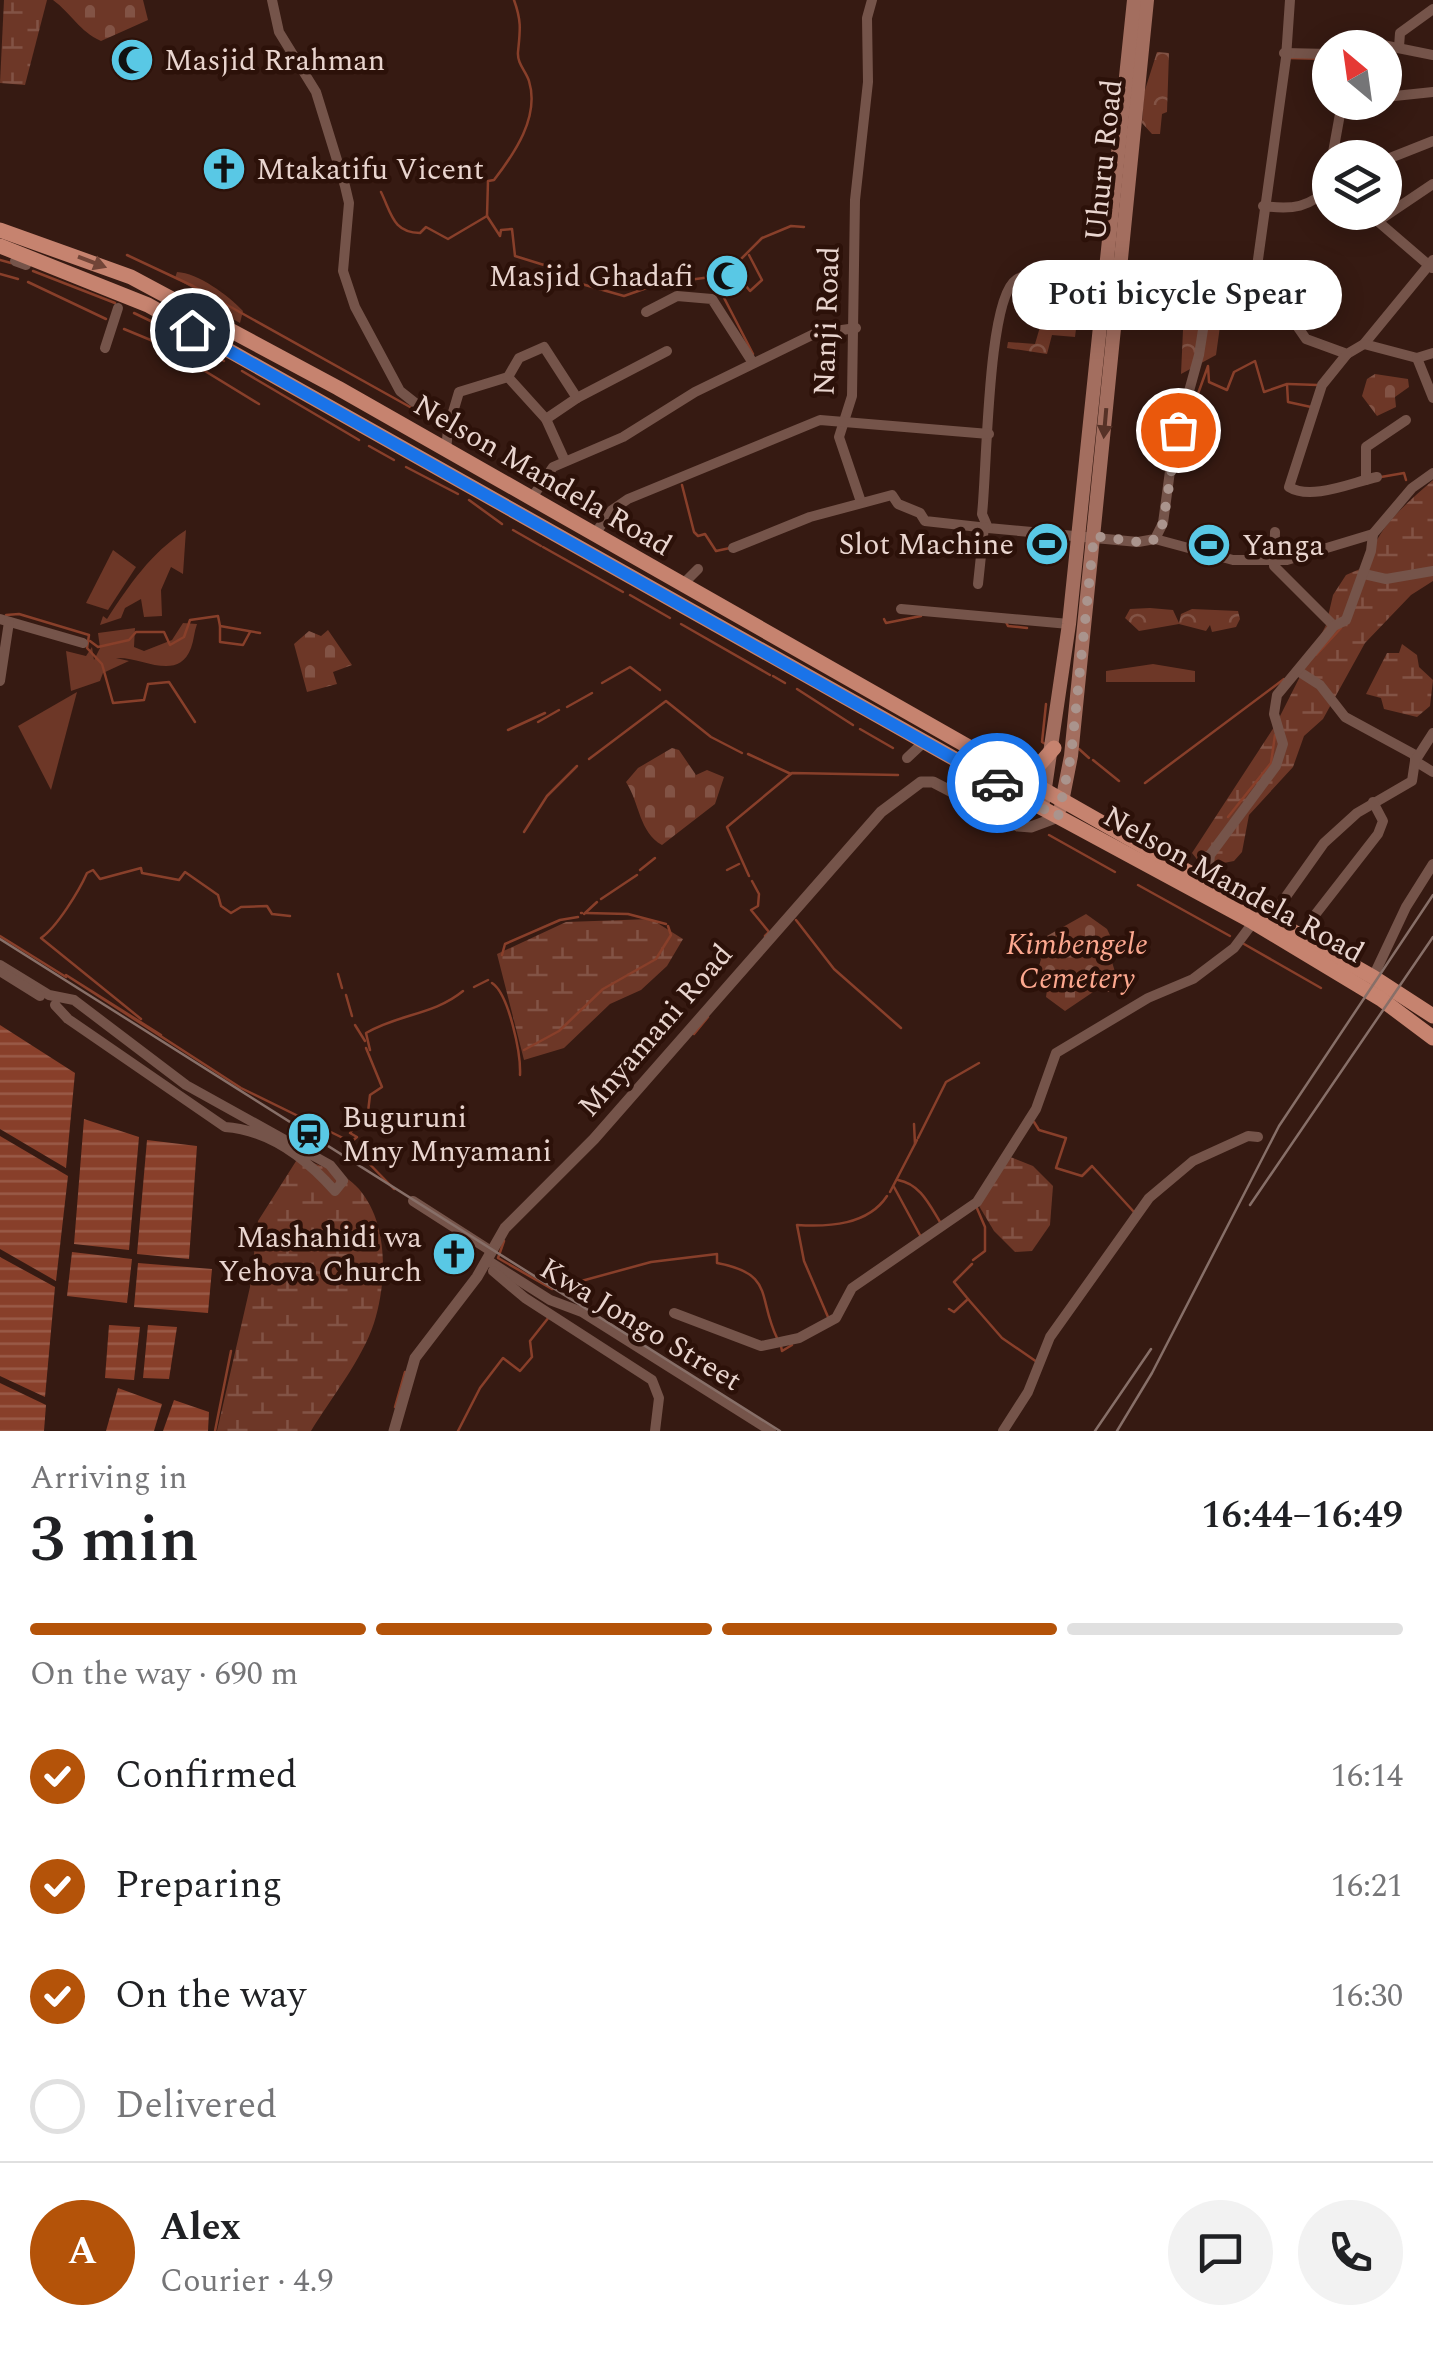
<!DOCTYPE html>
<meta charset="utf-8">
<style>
body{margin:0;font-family:Spectral,serif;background:#f2f2f2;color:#202124;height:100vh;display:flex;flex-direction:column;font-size:38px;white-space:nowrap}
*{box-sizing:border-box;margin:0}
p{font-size:32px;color:#757577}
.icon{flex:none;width:55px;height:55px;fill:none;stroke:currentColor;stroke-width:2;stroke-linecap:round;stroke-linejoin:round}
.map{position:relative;height:1431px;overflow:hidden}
.drawer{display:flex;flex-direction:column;background:#fff;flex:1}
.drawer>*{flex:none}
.needle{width:65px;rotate:331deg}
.tools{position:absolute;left:1312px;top:30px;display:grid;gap:20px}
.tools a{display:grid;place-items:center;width:90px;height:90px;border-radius:50%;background:#fff;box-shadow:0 5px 25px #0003;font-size:50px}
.pin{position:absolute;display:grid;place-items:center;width:85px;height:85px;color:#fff;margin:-42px;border:5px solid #fff;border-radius:50%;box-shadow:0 2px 10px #0007}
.courier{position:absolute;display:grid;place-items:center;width:100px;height:100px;margin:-50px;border:8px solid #1a73e8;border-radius:50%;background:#fff;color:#222;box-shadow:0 2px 12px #0007}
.bubble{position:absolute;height:70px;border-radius:35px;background:#fff;box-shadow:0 5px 25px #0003;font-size:32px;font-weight:600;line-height:70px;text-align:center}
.summary em{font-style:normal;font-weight:600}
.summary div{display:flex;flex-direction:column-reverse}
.summary{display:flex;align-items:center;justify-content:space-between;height:170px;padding:0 30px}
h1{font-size:65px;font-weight:600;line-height:75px}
.bar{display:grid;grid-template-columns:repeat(4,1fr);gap:15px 10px;align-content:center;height:120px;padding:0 30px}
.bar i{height:12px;border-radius:8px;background:#e0e0e0}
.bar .on{background:#b45309}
.bar p{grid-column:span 4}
.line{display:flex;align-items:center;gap:25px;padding:0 30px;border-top:2px solid #e0e0e0}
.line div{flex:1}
.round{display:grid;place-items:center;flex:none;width:105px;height:105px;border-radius:52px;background:#f2f2f2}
ol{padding:0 30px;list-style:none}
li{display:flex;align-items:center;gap:30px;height:110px}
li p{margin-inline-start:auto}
li .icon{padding:10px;border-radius:50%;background:#b45309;color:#fff;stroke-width:4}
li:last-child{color:#757577}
li i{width:55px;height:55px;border:5px solid #e0e0e0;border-radius:50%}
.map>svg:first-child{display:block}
.green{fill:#6d3727}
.forest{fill:url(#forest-crowns)}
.wetland{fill:url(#wetland-marsh)}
.cemetery{fill:url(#cemetery-stones)}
.water{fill:url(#water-rules)}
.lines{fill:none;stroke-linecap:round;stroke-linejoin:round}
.stream{stroke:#883f2a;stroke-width:2.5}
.minor{stroke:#75544a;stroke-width:10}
.tertiary{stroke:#75544a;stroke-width:11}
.secondary{stroke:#a36e5f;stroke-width:14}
.primary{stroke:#c6836f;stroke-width:15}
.rail{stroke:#876f68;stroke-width:2.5}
.oneway{fill:#714437}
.oneway2{fill:#563227}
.done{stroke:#aa948d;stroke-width:10;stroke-dasharray:0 18}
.route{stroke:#1a73e8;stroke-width:12}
.labels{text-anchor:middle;stroke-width:9;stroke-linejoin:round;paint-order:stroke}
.poi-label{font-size:30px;fill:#e9d5cf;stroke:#2c1109;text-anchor:start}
.street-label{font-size:30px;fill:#e9d5cf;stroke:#2c1109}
.park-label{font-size:30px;font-style:italic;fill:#fda88f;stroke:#2c1109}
</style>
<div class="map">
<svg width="1433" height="1431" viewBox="0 0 1433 1431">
<defs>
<pattern id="forest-crowns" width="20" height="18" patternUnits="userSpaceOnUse" patternTransform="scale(2.5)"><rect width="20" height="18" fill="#6d3727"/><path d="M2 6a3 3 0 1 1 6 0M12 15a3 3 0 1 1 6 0" fill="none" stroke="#825345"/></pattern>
<pattern id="wetland-marsh" width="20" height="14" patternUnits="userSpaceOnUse" patternTransform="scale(2.5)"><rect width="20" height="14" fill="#6d3727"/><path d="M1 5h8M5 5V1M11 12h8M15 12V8" fill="none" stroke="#825345"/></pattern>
<pattern id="cemetery-stones" width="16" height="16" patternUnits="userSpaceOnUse" patternTransform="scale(2.5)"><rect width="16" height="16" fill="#6d3727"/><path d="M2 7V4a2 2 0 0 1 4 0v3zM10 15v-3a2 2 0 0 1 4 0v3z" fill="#825345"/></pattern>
<pattern id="water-rules" width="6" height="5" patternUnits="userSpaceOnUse" patternTransform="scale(2.5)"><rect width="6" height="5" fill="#883f2a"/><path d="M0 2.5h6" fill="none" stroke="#995a48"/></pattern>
</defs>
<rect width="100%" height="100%" fill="#361a12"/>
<g class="green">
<path d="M177 272C198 273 228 295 243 311L240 323 198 300 194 289 175 278Z"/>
<path d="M186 530 183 574 171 567 161 590 162 616 144 617 141 599 125 608 121 618 100 625 103 616 107 619C130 584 150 554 186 530Z"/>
<polygon points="113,550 136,567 108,610 86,603"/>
<path d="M183 623 197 624C194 632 194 640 191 648 178 683 141 656 116 658L129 661 103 673 100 681 71 691 66 651 86 656 92 647 94 660 100 648 98 633 135 628 134 647 144 651 172 640Z"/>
<polygon points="1153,664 1195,671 1195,682 1106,682 1106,671"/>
<polygon points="77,692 51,790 18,726"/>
</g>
<g class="forest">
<polygon points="1157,52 1169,53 1167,112 1162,114 1160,134 1152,134 1142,123 1144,93"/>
<polygon points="1210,263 1208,299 1222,297 1230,317 1221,319 1216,355 1181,374 1186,264"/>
<polygon points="1042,320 1077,321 1075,337 1052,335 1047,354 1007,348 1008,342 1035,344"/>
<polygon points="1150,608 1173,610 1179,623 1181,614 1192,609 1238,611 1240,619 1236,627 1212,632 1210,625 1206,631 1179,624 1139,631 1125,618 1130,609"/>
</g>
<g class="wetland">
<polygon points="4,0 47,0 25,85 0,83"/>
<path d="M1433 480V581L1411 595 1365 643 1323 719 1304 736 1293 767 1249 815 1242 852 1234 861 1203 867 1192 853 1276 724 1326 625 1333 595 1346 575 1369 565C1372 531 1408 502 1433 480Z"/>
<polygon points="1402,644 1417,655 1419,667 1433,680 1430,706 1417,717 1384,709 1381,698 1366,694 1387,653 1399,653"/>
<polygon points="651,919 683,939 667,966 641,990 610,1004 564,1048 524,1060 497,954 566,922"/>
<polygon points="1008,1156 1033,1166 1053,1186 1050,1225 1032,1251 1015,1252 994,1231 979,1206"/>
<path d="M298 1158C319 1165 343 1171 359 1189 389 1224 387 1282 374 1323 362 1360 331 1398 311 1431H217L250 1287 258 1221Z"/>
</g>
<g class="cemetery">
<path d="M53 0H143L148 20 101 41C79 31 72 14 53 0Z"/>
<polygon points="1375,374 1408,379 1409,387 1395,397 1396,407 1377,416 1362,396 1367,379"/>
<polygon points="328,630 352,665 333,672 337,684 307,692 294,644 309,631 321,636"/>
<path d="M672 748 679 750 696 775 707 770 724 777 715 804 662 845C639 832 640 804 626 782L638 768Z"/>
<polygon points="1086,914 1107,929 1119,954 1112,962 1119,985 1108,992 1102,986 1065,1011 1046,997 1047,990 1034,984 1041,959 1031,945"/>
</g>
<g class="water">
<polygon points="0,1025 75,1073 66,1168 0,1129"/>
<polygon points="84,1119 139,1137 129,1250 74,1244"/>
<polygon points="0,1136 68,1176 56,1281 0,1249"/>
<polygon points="147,1140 197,1146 189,1259 137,1254"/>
<polygon points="72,1252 132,1259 127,1303 67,1296"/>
<polygon points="0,1257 55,1287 45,1397 0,1376"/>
<polygon points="138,1263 212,1269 208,1313 134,1307"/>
<polygon points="109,1325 140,1327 134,1380 105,1378"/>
<polygon points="148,1325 177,1327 169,1379 143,1378"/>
<polygon points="0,1383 46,1405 44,1431 0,1431"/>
<polygon points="118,1388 162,1404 154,1431 106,1431"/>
<polygon points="174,1400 209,1412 208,1431 163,1431"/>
</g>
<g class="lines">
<g class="stream">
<polyline points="1288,58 1330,59"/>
<path d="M381 192C392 215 393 232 420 233L426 227 448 239 487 216 488 181 494 180C514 154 540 117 529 81 526 71 517 64 518 52 520 31 522 22 514 0"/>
<polyline points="487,216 500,236 501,230 512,229 515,256 544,265 571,281 624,296 658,284 711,277 737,263 762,238 791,226 804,227"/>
<polyline points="127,255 193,286 419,412"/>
<polyline points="749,255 762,280 750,291 738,276 720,290 753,354"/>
<polyline points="0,260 11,263"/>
<polyline points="33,271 115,303"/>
<polyline points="0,274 18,279"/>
<polyline points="28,282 106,319"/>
<polyline points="134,313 159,325"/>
<polyline points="124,329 153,341"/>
<polyline points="178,335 224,361"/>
<polyline points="169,349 259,404"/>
<polyline points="242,371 359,440"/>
<polyline points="1288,384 1318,385"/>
<polyline points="1195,402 1208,366 1209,382 1227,390 1234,372 1255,361 1264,392 1287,384 1288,402 1311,407"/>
<polyline points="369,446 394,460"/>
<polyline points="406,467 458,494"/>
<polyline points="1381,477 1404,473 1406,480"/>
<polyline points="682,485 694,532 698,536 705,534 716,551 730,548"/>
<polyline points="469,500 502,524"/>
<polyline points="513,530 541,546"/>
<polyline points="543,547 623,592"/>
<polyline points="630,595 670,618"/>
<polyline points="6,615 19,614 89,635 87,648 102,664 113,703 144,700 148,684 169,682 195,722"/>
<polyline points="884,619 886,623 921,616"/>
<polyline points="1006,622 1008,626 1027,628"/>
<polyline points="681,624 770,675"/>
<polyline points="220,626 220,642 243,645 250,632"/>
<polyline points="90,641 98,647 129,640 136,632 164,632 170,645 184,637 190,620 218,616 220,626 260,633"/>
<polyline points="1316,655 1341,628"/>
<polyline points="773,676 785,683"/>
<polyline points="602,683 630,667 660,690"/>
<polyline points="797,689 853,725"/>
<polyline points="1046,704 1042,742 1047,745"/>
<polyline points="567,707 592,693"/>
<polyline points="538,722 559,710"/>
<polyline points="860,729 893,748"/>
<polyline points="508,730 545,713"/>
<polyline points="1079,749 1089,758"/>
<polyline points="748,754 791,774"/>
<polyline points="589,759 666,701 711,737 742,753"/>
<polyline points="1093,760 1119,781"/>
<polyline points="1145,783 1284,679"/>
<polyline points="1228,817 1271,763 1275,735"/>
<polyline points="524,832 547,796 577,766"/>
<polyline points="1049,835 1115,872"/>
<polyline points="640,870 655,858"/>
<polyline points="727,870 739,864"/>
<polyline points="749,876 727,827 792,773 898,775"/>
<polyline points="752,881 759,894 758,906 751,910 769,932 765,936"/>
<polyline points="1138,885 1230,936"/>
<polyline points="601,899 637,875"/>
<polyline points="581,913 582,913"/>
<polyline points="586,913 628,914 666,924"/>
<polyline points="584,914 597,902"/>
<polyline points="796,920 834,969 901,1028"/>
<polyline points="0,936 66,977"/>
<polyline points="1244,944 1321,988"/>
<polyline points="502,955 505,944 560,920 578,917"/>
<polyline points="338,974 342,988"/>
<path d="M492 983C509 994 521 1054 520 1075"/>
<polyline points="474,987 488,980"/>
<polyline points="346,995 352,1016"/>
<path d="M141 1019 41 938C57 927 79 891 87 873L93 870 100 879 141 868 142 873 179 880 185 872 218 895 221 906 231 913 241 907 267 906 272 914 290 916"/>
<polyline points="355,1025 365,1041"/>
<polyline points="694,1034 708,1017"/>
<polyline points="161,1035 66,975 241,1088 345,1139 394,1189"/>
<path d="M370 1050 366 1033C398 1014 434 1015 463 991"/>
<polyline points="524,1050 559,1031 603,989 656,959 671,935 668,926"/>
<polyline points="1034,1122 1039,1130 1066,1138 1056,1168 1082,1176 1092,1166 1134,1212"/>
<polyline points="914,1124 915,1144"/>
<polyline points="918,1138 946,1082 979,1063"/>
<polyline points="350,1143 357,1137 350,1133 368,1112 370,1095 382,1087 366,1048"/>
<path d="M898 1180C920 1184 929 1204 940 1222"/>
<polyline points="894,1187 921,1237"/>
<polyline points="890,1192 917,1140"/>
<path d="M504 1241 498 1258 552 1289 651 1262 717 1254V1263C775 1274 757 1296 777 1338"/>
<polyline points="973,1260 985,1251 985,1227 976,1206"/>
<polyline points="968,1299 1002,1338 1037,1362"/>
<polyline points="949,1309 954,1312 968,1299 954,1282 972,1264"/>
<path d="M828 1317 804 1261 797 1225C829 1227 868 1225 887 1196"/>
<polyline points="781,1346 782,1351 792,1345"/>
<polyline points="395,1407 405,1372"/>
<polyline points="215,1431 231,1351"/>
<polyline points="458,1431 480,1388 503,1358 520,1371 532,1357 530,1341 549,1317"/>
</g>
<g class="minor">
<polyline points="272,0 279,32 316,92 345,186 349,203 343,271 355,307 400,391 448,429 446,451"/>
<polyline points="1399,47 1400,33 1433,9"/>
<polyline points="1351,48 1368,42 1433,55"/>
<polyline points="1284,53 1330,54"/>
<polyline points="1385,97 1433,92"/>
<polyline points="1332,158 1340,114 1365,102"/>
<polyline points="1385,160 1433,141"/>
<polyline points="1328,187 1325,172 1330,165"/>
<path d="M1263 206C1292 210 1310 208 1330 186"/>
<polyline points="1367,212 1432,268"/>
<polyline points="1378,221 1433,184"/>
<polyline points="15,261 26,265"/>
<path d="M1108 276C1080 274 1040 264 1016 280 987 298 987 473 982 514L988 528 1138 542 1155 539 1163 523 1173 449 1199 355 1210 285 1222 279 1255 281 1271 288 1306 339 1347 354 1364 344 1433 260"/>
<polyline points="1255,281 1286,58 1290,0"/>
<polyline points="646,312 677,296 712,299 753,363"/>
<polyline points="1364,344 1417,358 1433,353"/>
<polyline points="105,348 118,308"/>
<path d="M1347 354 1322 385 1289 487C1311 501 1353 482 1377 477"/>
<polyline points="1417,358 1433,398"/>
<polyline points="546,419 577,398"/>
<polyline points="448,429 459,392 508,377"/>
<polyline points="565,461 546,419 508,377 519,358 544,347 577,398 667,351"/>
<polyline points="1366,480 1366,447 1406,420"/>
<polyline points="531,499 553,467 623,437 695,392 814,334 856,328"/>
<polyline points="861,502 839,437 852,396 855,200 868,82 867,18 872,0"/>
<polyline points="1275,532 1274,566 1334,626"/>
<polyline points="594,535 612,510 628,499 820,420 989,434"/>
<polyline points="1155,539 1233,560 1287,560 1373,534 1412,488 1433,473"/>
<polyline points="733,548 810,517 892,495 898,504 920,513 925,521 988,528"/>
<polyline points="1364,574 1386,579 1433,571"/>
<polyline points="688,579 698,569"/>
<polyline points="978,584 984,527"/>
<polyline points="901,609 1069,624"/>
<polyline points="0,619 83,643"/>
<polyline points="1298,671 1320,685 1345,717 1415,755 1415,761 1433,772"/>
<polyline points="0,681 9,622"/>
<polyline points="907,758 924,742"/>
<polyline points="1207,884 1210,855 1276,766 1283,744 1274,714 1277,695 1334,626 1346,620 1371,551 1373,534"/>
<polyline points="1270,919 1324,843 1357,813 1412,781 1415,761 1433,733"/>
<polyline points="1304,938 1311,920 1378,834 1383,821 1373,802"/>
<path d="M0 965 49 995 74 1000 186 1085 330 1165 343 1181 335 1191C306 1158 270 1130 225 1127L68 1019 55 1005"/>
<polyline points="0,971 40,996"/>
<polyline points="1373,977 1406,907 1433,864"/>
<polyline points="413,1201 491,1251"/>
<polyline points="487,1260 550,1300 582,1312 771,1431"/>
<polyline points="493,1271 525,1298 652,1380 659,1398 655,1431"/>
<polyline points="674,1313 761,1346 799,1338 836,1318 852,1288 977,1202 1036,1109 1056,1053 1148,998 1193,979 1234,948 1255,920"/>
<polyline points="1003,1431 1028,1392 1050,1337 1149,1198 1193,1161 1248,1136 1258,1137"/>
</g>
<polyline class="tertiary" points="394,1431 415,1358 477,1277 505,1228 594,1139 881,812 921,782 933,782 1018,826 1031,827 1058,817"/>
<g class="secondary">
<polyline points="1061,807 1071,756 1147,0"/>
<polyline points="1042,808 1069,624 1134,0"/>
</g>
<g class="primary">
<polyline points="0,230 131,277 338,388 1373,977 1433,1016"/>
<polyline points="0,246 148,305 1042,808 1253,922 1381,999 1433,1038"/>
<polyline points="1010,774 1038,766 1054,748"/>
</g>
<g class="rail">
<polyline points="0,939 780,1431"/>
<polyline points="1250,1205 1433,937"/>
<polyline points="1095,1431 1151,1349"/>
<polyline points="1117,1431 1152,1373 1279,1126 1433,895"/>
</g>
</g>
<defs><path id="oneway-solid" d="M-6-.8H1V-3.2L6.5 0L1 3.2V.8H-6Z" transform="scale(2.5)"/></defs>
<use class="oneway" href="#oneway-solid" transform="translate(92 262) rotate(21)"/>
<use class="oneway2" href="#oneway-solid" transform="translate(1105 423) rotate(95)"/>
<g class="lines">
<polyline class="done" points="997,783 1058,817 1071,756 1094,536 1146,543 1155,539 1163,523 1178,430"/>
<polyline class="route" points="192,330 997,783"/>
</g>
<defs>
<g id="mosque-disc" transform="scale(2.25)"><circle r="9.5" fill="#59c8e5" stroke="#2c1109"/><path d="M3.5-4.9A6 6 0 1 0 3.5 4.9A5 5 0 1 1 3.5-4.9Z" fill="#111"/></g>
<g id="church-disc" transform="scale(2.25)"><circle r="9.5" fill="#59c8e5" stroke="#2c1109"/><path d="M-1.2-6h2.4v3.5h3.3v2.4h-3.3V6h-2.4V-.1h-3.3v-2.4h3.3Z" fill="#111"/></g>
<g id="stadium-disc" transform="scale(2.25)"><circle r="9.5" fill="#59c8e5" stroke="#2c1109"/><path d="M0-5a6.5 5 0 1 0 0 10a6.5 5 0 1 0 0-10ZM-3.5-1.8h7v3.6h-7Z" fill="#111"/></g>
<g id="station-disc" transform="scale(2.25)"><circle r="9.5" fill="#59c8e5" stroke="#2c1109"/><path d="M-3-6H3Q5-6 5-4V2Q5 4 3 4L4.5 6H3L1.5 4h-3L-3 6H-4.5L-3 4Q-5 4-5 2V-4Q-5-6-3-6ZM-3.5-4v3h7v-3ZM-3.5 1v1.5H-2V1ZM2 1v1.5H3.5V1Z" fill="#111"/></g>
</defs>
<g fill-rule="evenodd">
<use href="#mosque-disc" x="132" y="60"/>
<use href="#church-disc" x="224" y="169"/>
<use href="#mosque-disc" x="727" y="276"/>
<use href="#stadium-disc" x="1047" y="544"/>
<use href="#stadium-disc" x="1209" y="545"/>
<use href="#station-disc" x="309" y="1134"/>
<use href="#church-disc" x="454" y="1254"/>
</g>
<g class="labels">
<g class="poi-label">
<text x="164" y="70">Masjid Rrahman</text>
<text x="256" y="179">Mtakatifu Vicent</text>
<text x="694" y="286" text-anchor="end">Masjid Ghadafi</text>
<text x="1014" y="554" text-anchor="end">Slot Machine</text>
<text x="1242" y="555">Yanga</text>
<text x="342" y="1127">Buguruni<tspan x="342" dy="34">Mny Mnyamani</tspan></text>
<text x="422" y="1247" text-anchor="end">Mashahidi wa<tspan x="422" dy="34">Yehova Church</tspan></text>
</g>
<g class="street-label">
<text transform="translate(1103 160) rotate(-84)" y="10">Uhuru Road</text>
<text transform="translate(826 321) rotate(-88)" y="10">Nanji Road</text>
<text transform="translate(543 475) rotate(30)" y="10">Nelson Mandela Road</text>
<text transform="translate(1234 884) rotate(29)" y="10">Nelson Mandela Road</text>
<text transform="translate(655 1030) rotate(-49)" y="10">Mnyamani Road</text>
<text transform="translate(641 1324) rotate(31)" y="10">Kwa Jongo Street</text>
</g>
<g class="park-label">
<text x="1077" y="954">Kimbengele<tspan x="1077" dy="34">Cemetery</tspan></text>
</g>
</g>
</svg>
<div class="tools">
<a><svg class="needle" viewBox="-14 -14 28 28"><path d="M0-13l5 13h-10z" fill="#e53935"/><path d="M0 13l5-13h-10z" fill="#757577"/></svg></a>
<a><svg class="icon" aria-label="layers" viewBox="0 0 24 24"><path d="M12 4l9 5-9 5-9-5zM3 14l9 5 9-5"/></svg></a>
</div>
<div class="pin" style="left:1178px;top:430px;background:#ea580c"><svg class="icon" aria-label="bag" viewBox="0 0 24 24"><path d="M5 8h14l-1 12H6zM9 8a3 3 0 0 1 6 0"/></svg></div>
<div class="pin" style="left:192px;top:330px;background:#1f2937"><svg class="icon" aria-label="home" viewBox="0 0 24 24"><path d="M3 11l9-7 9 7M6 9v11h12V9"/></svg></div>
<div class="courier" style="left:997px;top:783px"><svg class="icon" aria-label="car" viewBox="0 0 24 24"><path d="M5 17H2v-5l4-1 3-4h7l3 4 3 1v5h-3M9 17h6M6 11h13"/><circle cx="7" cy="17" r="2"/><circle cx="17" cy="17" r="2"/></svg></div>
<div class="bubble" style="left:1012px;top:260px;width:330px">Poti bicycle Spear</div>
</div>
<section class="drawer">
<div class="summary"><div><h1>3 min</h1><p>Arriving in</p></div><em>16:44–16:49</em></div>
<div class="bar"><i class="on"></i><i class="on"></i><i class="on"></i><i></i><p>On the way · 690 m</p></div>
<ol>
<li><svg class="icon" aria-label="check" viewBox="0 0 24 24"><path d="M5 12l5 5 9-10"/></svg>Confirmed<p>16:14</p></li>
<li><svg class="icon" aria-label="check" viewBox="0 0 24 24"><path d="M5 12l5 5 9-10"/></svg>Preparing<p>16:21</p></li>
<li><svg class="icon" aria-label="check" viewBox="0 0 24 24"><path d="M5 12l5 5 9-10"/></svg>On the way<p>16:30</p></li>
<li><i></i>Delivered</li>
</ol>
<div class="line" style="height:180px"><b class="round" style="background:#b45309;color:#fff">A</b><div><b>Alex</b><p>Courier · 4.9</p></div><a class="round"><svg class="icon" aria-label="chat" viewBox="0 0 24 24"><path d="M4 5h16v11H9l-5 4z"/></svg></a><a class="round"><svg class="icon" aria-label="phone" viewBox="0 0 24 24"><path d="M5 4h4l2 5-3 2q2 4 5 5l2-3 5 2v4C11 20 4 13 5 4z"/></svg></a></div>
</section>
